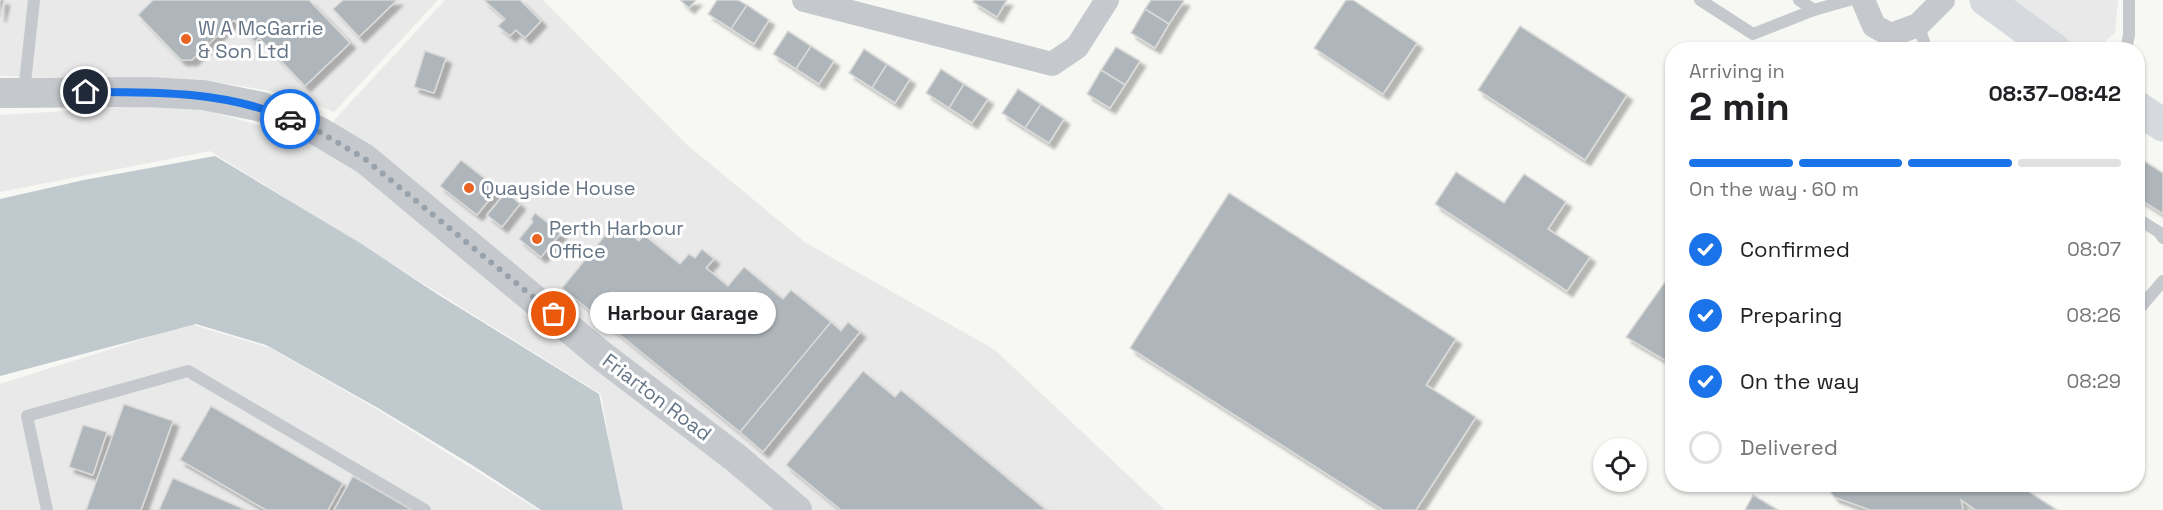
<!DOCTYPE html>
<meta charset="utf-8">
<style>
body{margin:0;font-family:"Space Grotesk",sans-serif;background:#f6f6f6;color:#202124;height:100vh;display:flex;flex-direction:column;font-size:22px;white-space:nowrap}
*{box-sizing:border-box;margin:0}
p{font-size:20px;color:#757577}
.icon{flex:none;width:33px;height:33px;fill:none;stroke:currentColor;stroke-width:2;stroke-linecap:round;stroke-linejoin:round}
.map{position:relative;flex:1;overflow:hidden}
.side{position:absolute;left:1665px;top:42px;width:480px;height:450px;display:flex;flex-direction:column;background:#fff;border-radius:24px;box-shadow:0 2px 4px #0004}
.side>*{flex:none}
.buttons{position:absolute;left:1593px;top:438px;display:grid;gap:12px}
.buttons a{display:grid;place-items:center;width:54px;height:54px;border-radius:50%;background:#fff;box-shadow:0 2px 4px #0004;font-size:30px}
.pin{position:absolute;display:grid;place-items:center;width:51px;height:51px;color:#fff;margin:-26px;border:3px solid #fff;border-radius:50%;box-shadow:0 2px 6px #0007}
.courier{position:absolute;display:grid;place-items:center;width:60px;height:60px;margin:-30px;border:4px solid #1a73e8;border-radius:50%;background:#fff;color:#222;box-shadow:0 2px 8px #0007}
.bubble{position:absolute;height:42px;border-radius:21px;background:#fff;box-shadow:0 2px 4px #0004;font-size:20px;font-weight:800;line-height:42px;text-align:center}
.overview em{font-style:normal;font-weight:800}
.overview div{display:flex;flex-direction:column-reverse}
.overview{display:flex;align-items:center;justify-content:space-between;height:102px;padding:0 24px}
h1{font-size:39px;font-weight:800;line-height:45px}
.bar{display:grid;grid-template-columns:repeat(4,1fr);gap:9px 6px;align-content:center;height:72px;padding:0 24px}
.bar i{height:8px;border-radius:4px;background:#e0e0e0}
.bar .current{background:#1a73e8}
.bar p{grid-column:span 4}
ol{padding:0 24px;list-style:none}
li{display:flex;align-items:center;gap:18px;height:66px}
li p{margin-inline-start:auto}
li .icon{padding:6px;border-radius:50%;background:#1a73e8;color:#fff;stroke-width:4}
li:last-child{color:#757577}
li i{width:33px;height:33px;border:3px solid #e0e0e0;border-radius:50%}
.map>svg:first-child{display:block}
.built{fill:#e8e9e8}
.water{fill:#bfc9ce}
.building{fill:#aeb5bb;stroke:#d9d9d7;stroke-width:1.5;filter:url(#shadow)}
.lines{fill:none;stroke-linecap:round;stroke-linejoin:round}
.service{stroke:#c5c8cc;stroke-width:12}
.minor{stroke:#c5c8cc;stroke-width:24}
.tertiary{stroke:#c5c8cc;stroke-width:30}
.primary{stroke:#d6dadf;stroke-width:33}
.done{stroke:#98a2ac;stroke-width:6;stroke-dasharray:0 10.8}
.route{stroke:#1a73e8;stroke-width:8}
.poi-dot{fill:#e96423;stroke:#fff;stroke-width:2}
.labels{text-anchor:middle;stroke-width:6;stroke-linejoin:round;paint-order:stroke}
.poi-label{font-size:20px;fill:#657586;stroke:#fff;text-anchor:start}
.street-label{font-size:20px;fill:#657586;stroke:#fff}
</style>
<div class="map">
<svg width="2163" height="510" viewBox="0 0 2163 510">
<defs>
<filter id="shadow"><feDropShadow dx="5.5" dy="5.5" stdDeviation="1.5" flood-color="#0004"/></filter>
</defs>
<rect width="100%" height="100%" fill="#f7f7f4"/>
<g class="built">
<polygon points="0,0 438,0 334,112 290,94 198,79 0,76"/>
<polygon points="445,0 543,0 686,144 806,243 995,350 1165,510 621,510 601,394 210,151 0,192 0,115 183,104 315,141"/>
<polygon points="2011,0 2118,0 2115,33 2096,49 2078,49"/>
<polygon points="190,324 270,348 375,408 539,510 0,510 0,384"/>
</g>
<polygon class="water" points="215,156 360,243 437,294 599,394 623,510 541,510 472,465 378,408 266,345 196,324 0,376 0,199 84,180"/>
<g class="building">
<polygon points="0,0 4,0 0,17"/>
<polygon points="153,0 309,0 350,43 305,86 259,38 255,42 234,20 192,60 181,60 138,15"/>
<polygon points="343,0 397,0 359,37 333,9"/>
<polygon points="484,0 520,0 541,21 525,38 516,30 510,36 498,26 505,19"/>
<polygon points="680,0 696,0 689,8"/>
<polygon points="717,0 738,0 747,5 731,29 708,14"/>
<polygon points="974,0 1007,0 997,17 973,2"/>
<polygon points="1151,0 1182,0 1184,1 1169,24 1145,9"/>
<polygon points="1346,0 1353,0 1417,43 1383,94 1314,48"/>
<polygon points="747,5 769,20 754,44 731,29"/>
<polygon points="1145,9 1169,24 1155,48 1131,33"/>
<polygon points="1520,26 1627,95 1585,160 1478,90"/>
<polygon points="788,31 811,46 796,69 773,54"/>
<polygon points="811,46 834,61 819,84 796,69"/>
<polygon points="1116,47 1140,61 1125,85 1101,70"/>
<polygon points="864,49 887,64 872,88 849,73"/>
<polygon points="425,51 446,58 434,93 414,87"/>
<polygon points="887,64 910,79 895,103 872,88"/>
<polygon points="941,69 964,84 949,108 926,93"/>
<polygon points="1101,70 1125,85 1110,108 1087,94"/>
<polygon points="964,84 988,99 972,123 949,108"/>
<polygon points="1018,89 1041,104 1025,128 1002,113"/>
<polygon points="1041,104 1064,119 1049,143 1025,128"/>
<polygon points="2138,157 2163,173 2163,214 2138,198"/>
<polygon points="461,160 498,189 477,215 440,186"/>
<polygon points="1456,172 1504,203 1524,174 1566,202 1548,229 1590,257 1567,291 1435,204"/>
<polygon points="506,192 520,204 502,227 487,215"/>
<polygon points="1229,193 1456,339 1426,385 1476,417 1416,510 1383,510 1130,348"/>
<polygon points="535,213 561,233 541,257 519,239 533,222 531,219"/>
<polygon points="616,222 639,241 644,235 680,264 689,254 695,258 702,249 714,259 706,268 728,286 744,267 783,299 791,290 831,322 740,432 562,288"/>
<polygon points="1672,272 1672,355 1668,362 1626,337"/>
<polygon points="831,322 841,331 848,322 860,332 763,452 740,432"/>
<polygon points="863,371 895,397 901,390 1046,510 841,510 786,465"/>
<polygon points="124,404 173,421 141,510 86,510"/>
<polygon points="211,406 343,483 328,510 266,510 180,460"/>
<polygon points="83,425 107,432 93,475 69,467"/>
<polygon points="353,476 412,510 334,510"/>
<polygon points="173,478 246,510 159,510"/>
<polygon points="1825,484 2017,484 2057,510 1976,510 1961,500 1963,510 1870,510 1834,497"/>
<polygon points="1753,495 1778,510 1745,510"/>
</g>
<g class="lines">
<g class="service">
<polyline points="1700,0 1753,34 1814,10 1849,0"/>
<polyline points="1799,0 1814,10"/>
<polyline points="1918,25 1927,50"/>
<polyline points="2126,50 2129,35 2129,0"/>
<polyline points="24,92 34,0"/>
<polyline points="2138,219 2159,232 2163,238"/>
<polyline points="2138,310 2163,281"/>
<polyline points="47,510 27,416 188,371 425,510"/>
</g>
<g class="minor">
<polyline points="804,0 1052,64 1077,47 1107,0"/>
<polyline points="1863,0 1874,26 1891,35 1918,25 1943,0"/>
</g>
<polyline class="tertiary" points="0,93 149,92 203,95 262,107 318,131 365,159 602,356 736,458 797,510"/>
<g class="primary">
<polyline points="1986,0 2055,50"/>
<polyline points="2138,108 2163,125"/>
</g>
</g>
<g class="lines">
<polyline class="done" points="290,119 318,131 365,159 554,314"/>
<path class="route" d="M86 92C156 92 225 91 290 119"/>
</g>
<g class="poi-dot">
<circle cx="186" cy="39" r="6"/>
<circle cx="469" cy="188" r="6"/>
<circle cx="537" cy="239" r="6"/>
</g>
<g class="labels">
<g class="poi-label">
<text x="198" y="35">W A McGarrie<tspan x="198" dy="23">&amp; Son Ltd</tspan></text>
<text x="481" y="195">Quayside House</text>
<text x="549" y="235">Perth Harbour<tspan x="549" dy="23">Office</tspan></text>
</g>
<g class="street-label">
<text transform="translate(657 397) rotate(37)" y="7">Friarton Road</text>
</g>
</g>
</svg>
<div class="buttons">
<a><svg class="icon" aria-label="locate" viewBox="0 0 24 24"><circle cx="12" cy="12" r="6"/><path d="M12 2v4M12 18v4M2 12h4M18 12h4"/></svg></a>
</div>
<div class="pin" style="left:554px;top:314px;background:#ea580c"><svg class="icon" aria-label="bag" viewBox="0 0 24 24"><path d="M5 8h14l-1 12H6zM9 8a3 3 0 0 1 6 0"/></svg></div>
<div class="pin" style="left:86px;top:92px;background:#1f2937"><svg class="icon" aria-label="home" viewBox="0 0 24 24"><path d="M3 11l9-7 9 7M6 9v11h12V9"/></svg></div>
<div class="courier" style="left:290px;top:119px"><svg class="icon" aria-label="car" viewBox="0 0 24 24"><path d="M5 17H2v-5l4-1 3-4h7l3 4 3 1v5h-3M9 17h6M6 11h13"/><circle cx="7" cy="17" r="2"/><circle cx="17" cy="17" r="2"/></svg></div>
<div class="bubble" style="left:590px;top:292px;width:186px">Harbour Garage</div>
<section class="side">
<div class="overview"><div><h1>2 min</h1><p>Arriving in</p></div><em>08:37–08:42</em></div>
<div class="bar"><i class="current"></i><i class="current"></i><i class="current"></i><i></i><p>On the way · 60 m</p></div>
<ol>
<li><svg class="icon" aria-label="check" viewBox="0 0 24 24"><path d="M5 12l5 5 9-10"/></svg>Confirmed<p>08:07</p></li>
<li><svg class="icon" aria-label="check" viewBox="0 0 24 24"><path d="M5 12l5 5 9-10"/></svg>Preparing<p>08:26</p></li>
<li><svg class="icon" aria-label="check" viewBox="0 0 24 24"><path d="M5 12l5 5 9-10"/></svg>On the way<p>08:29</p></li>
<li><i></i>Delivered</li>
</ol>
</section>
</div>
